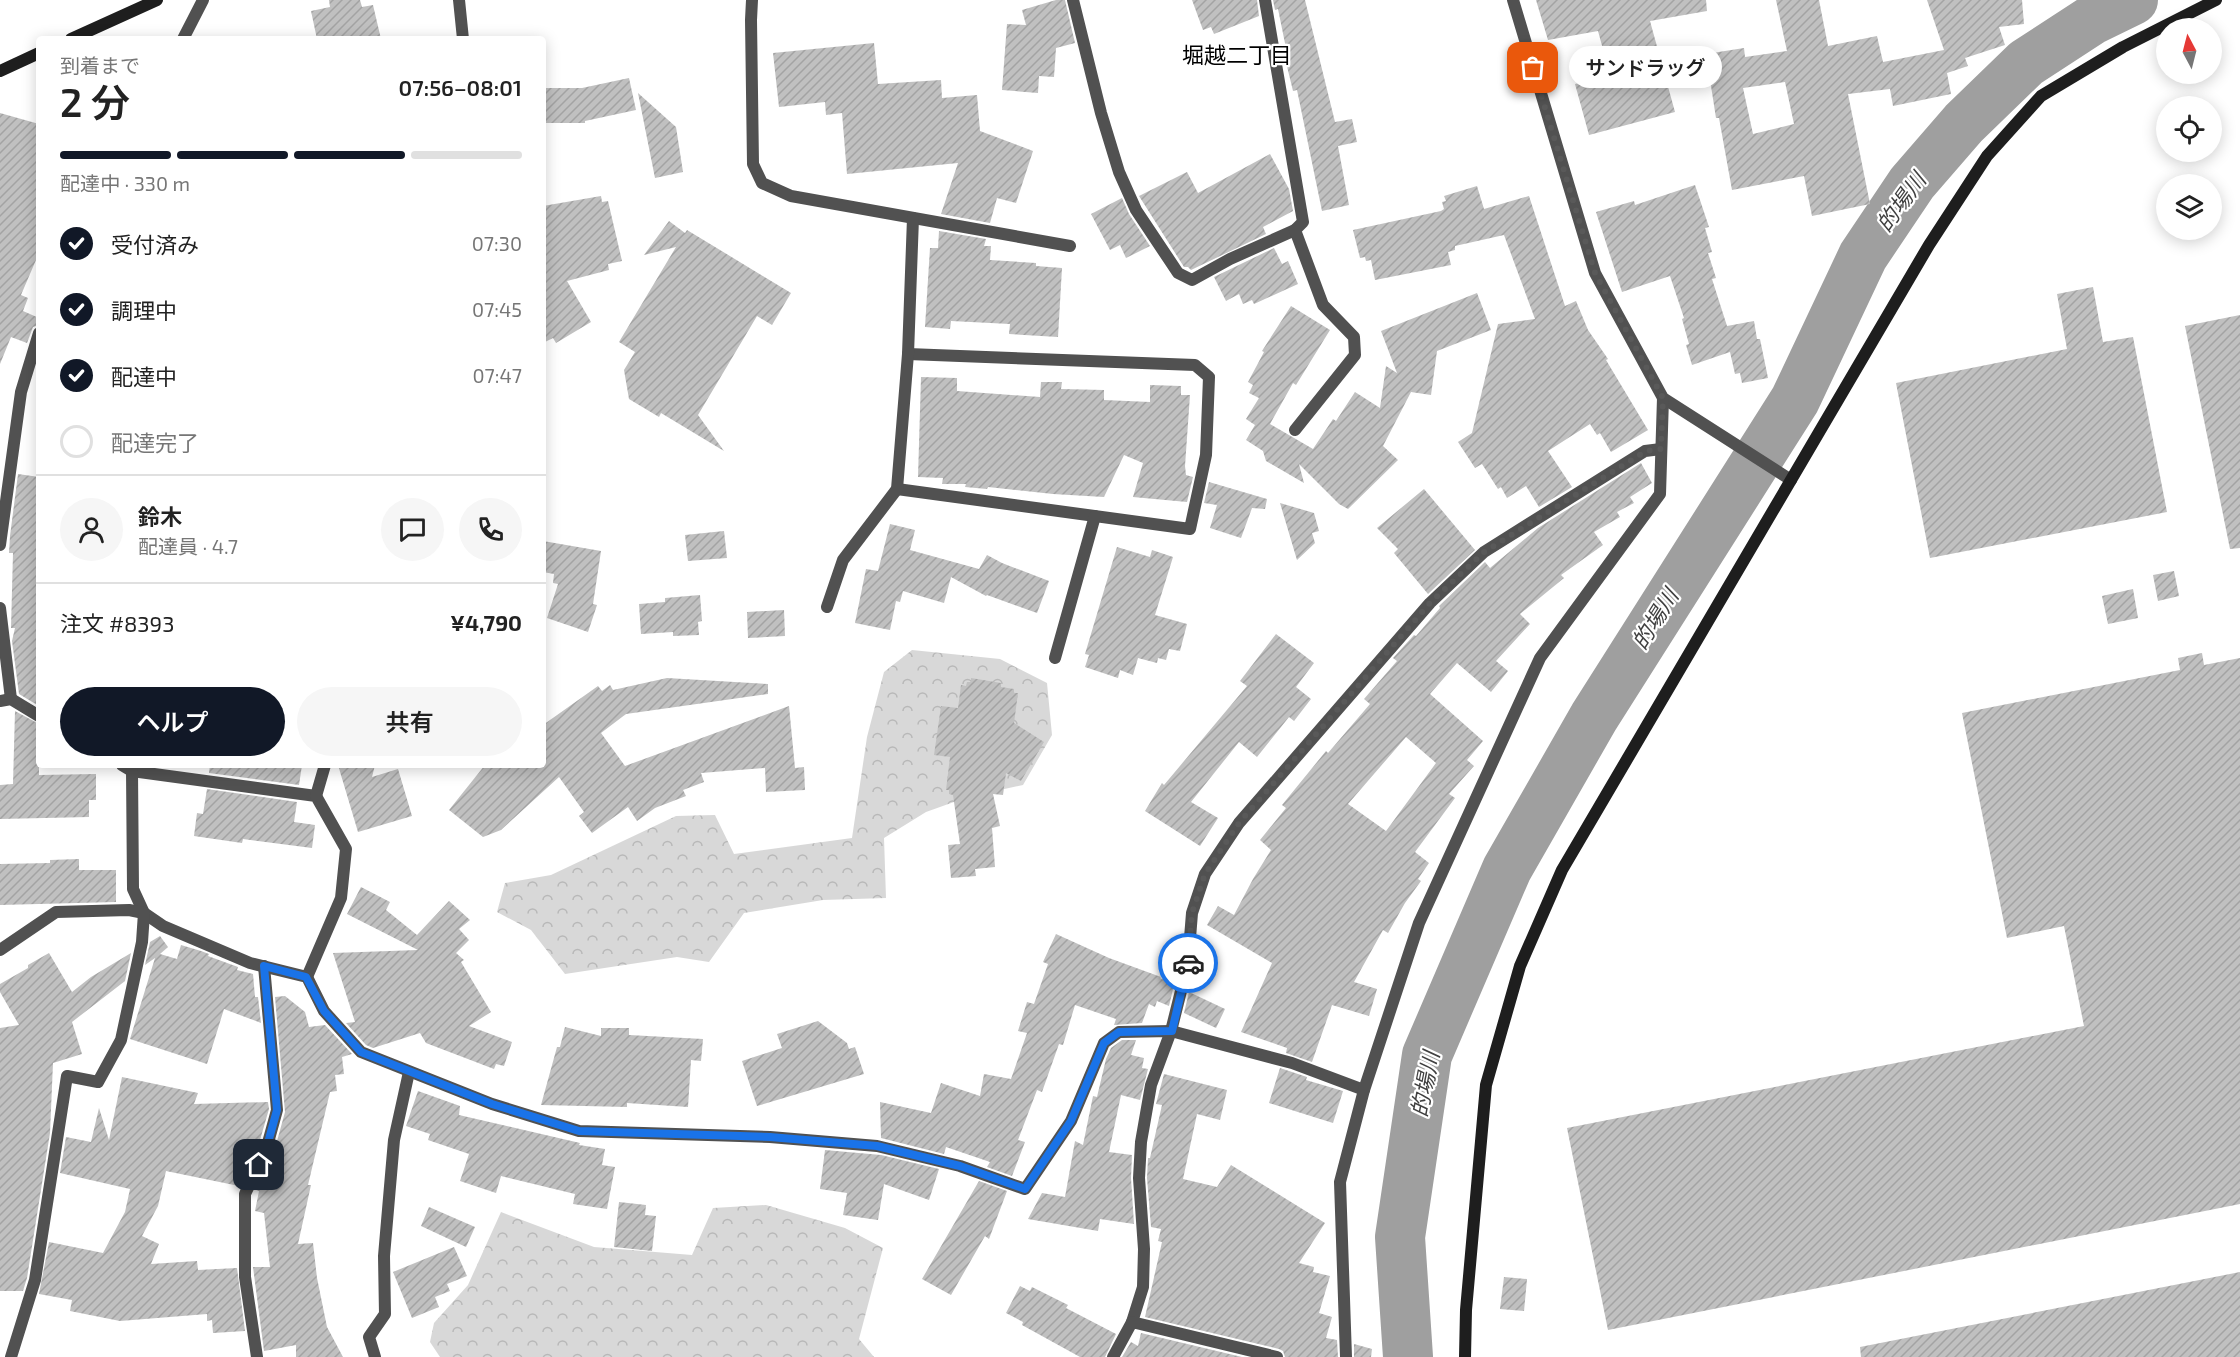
<!DOCTYPE html>
<html lang="ja">
<meta charset="utf-8">
<style>
body{margin:0;font-family:"Exo 2","Noto Sans JP",sans-serif;background:#f6f6f6;color:#222;height:100vh;display:flex;flex-direction:column;font-size:22px;white-space:nowrap}
*{box-sizing:border-box;margin:0}
p{font-size:20px;color:#767676}
.icon{flex:none;width:33px;height:33px;fill:none;stroke:currentColor;stroke-width:2;stroke-linecap:round;stroke-linejoin:round}
.map{position:relative;flex:1;overflow:hidden}
.panel{position:absolute;left:36px;top:36px;width:510px;height:732px;display:flex;flex-direction:column;background:#fff;border-radius:6px;box-shadow:0 3px 15px #0003}
.panel>*{flex:none}
.needle{width:39px;rotate:353deg}
.controls{position:absolute;left:2156px;top:18px;display:grid;gap:12px}
.controls a{display:grid;place-items:center;width:66px;height:66px;border-radius:50%;background:#fff;box-shadow:0 3px 15px #0003;font-size:30px}
.pin{position:absolute;display:grid;place-items:center;width:51px;height:51px;color:#fff;margin:-26px;border-radius:12px;box-shadow:0 3px 9px #0006}
.courier{position:absolute;display:grid;place-items:center;width:60px;height:60px;margin:-30px;border:4px solid #1a73e8;border-radius:50%;background:#fff;color:#222;box-shadow:0 2px 8px #0007}
.bubble{position:absolute;height:42px;border-radius:21px;background:#fff;box-shadow:0 3px 15px #0003;font-size:20px;font-weight:600;line-height:42px;text-align:center}
.overview em{font-style:normal;font-weight:600}
.overview div{display:flex;flex-direction:column-reverse}
.overview{display:flex;align-items:center;justify-content:space-between;height:102px;padding:0 24px}
h1{font-size:39px;font-weight:600;line-height:45px}
.bar{display:grid;grid-template-columns:repeat(4,1fr);gap:9px 6px;align-content:center;height:72px;padding:0 24px}
.bar i{height:8px;border-radius:4px;background:#e0e0e0}
.bar .on{background:#111827}
.bar p{grid-column:span 4}
.line{display:flex;align-items:center;gap:15px;padding:0 24px;border-top:2px solid #e0e0e0}
.line div{flex:1}
.round{display:grid;place-items:center;flex:none;width:63px;height:63px;border-radius:32px;background:#f6f6f6}
ol{padding:0 24px;list-style:none}
li{display:flex;align-items:center;gap:18px;height:66px}
li p{margin-inline-start:auto}
li .icon{padding:6px;border-radius:50%;background:#111827;color:#fff;stroke-width:4}
li:last-child{color:#767676}
li i{width:33px;height:33px;border:3px solid #e0e0e0;border-radius:50%}
.cta{display:flex;gap:12px;margin-top:auto;padding:12px 24px}
.cta a{flex:1;height:69px;border-radius:36px;background:#111827;color:#fff;font-size:24px;font-weight:600;line-height:69px;text-align:center}
.cta a+a{background:#f6f6f6;color:#222}
.map>svg:first-child{display:block}
.forest{fill:url(#forest-crowns)}
.lines{fill:none;stroke-linecap:round;stroke-linejoin:round}
.river{stroke:#9f9f9f;stroke-width:50}
.building{fill:url(#building-hatch);fill-rule:evenodd}
.street{stroke:#515151;stroke-width:12}
.secondary{stroke:#1e1e1e;stroke-width:12}
.done{stroke:#595959;stroke-width:6;stroke-dasharray:0 10.8}
.route{stroke:#1a73e8;stroke-width:8}
.labels{text-anchor:middle;stroke-width:4.5;stroke-linejoin:round;paint-order:stroke}
.neighbourhood-label{font-size:22px;fill:#000;stroke:#fff}
.water-label{font-size:22px;font-style:italic;fill:#404040;stroke:#fff}
</style>
<div class="map">
<svg width="2240" height="1357" viewBox="0 0 2240 1357">
<defs>
<pattern id="forest-crowns" width="20" height="18" patternUnits="userSpaceOnUse" patternTransform="scale(1.5)"><rect width="20" height="18" fill="#d8d8d8"/><path d="M2 6a3 3 0 1 1 6 0M12 15a3 3 0 1 1 6 0" fill="none" stroke="#b8b8b8"/></pattern>
<pattern id="building-hatch" width="6" height="6" patternUnits="userSpaceOnUse" patternTransform="scale(1.5)"><rect width="6" height="6" fill="#c0c0c0"/><path d="M-1 1l2-2M0 6l6-6M5 7l2-2" fill="none" stroke="#a3a3a3"/></pattern>
</defs>
<rect width="100%" height="100%" fill="#fff"/>
<g class="forest">
<polygon points="912,650 1000,659 1047,683 1052,735 1023,785 968,797 926,812 884,838 886,898 823,900 744,913 709,962 677,957 565,974 531,930 497,912 505,883 551,875 676,816 715,815 734,854 852,838 867,737 884,672"/>
<polygon points="766,1205 845,1228 883,1248 859,1339 874,1357 440,1357 430,1342 434,1323 468,1285 501,1212 594,1247 692,1255 713,1208"/>
</g>
<g class="lines">
<polyline class="river" points="1408,1357 1400,1237 1427,1055 1507,869 1594,717 1795,400 1863,256 1912,183 1964,123 2026,63 2092,20 2133,0"/>
</g>
<g class="building">
<polygon points="329,0 360,0 362,7 373,5 381,39 317,39 311,11 330,7"/>
<polygon points="1056,0 1065,0 1075,43 1056,48 1054,77 1039,76 1038,93 1002,90 1007,24 1026,25 1022,10"/>
<polygon points="1192,0 1257,0 1259,16 1214,34 1211,27 1203,30"/>
<polygon points="1273,0 1305,0 1335,122 1352,119 1357,142 1338,146 1349,205 1322,211 1297,90 1293,91 1284,54 1287,53 1278,9 1275,10"/>
<polygon points="1536,0 1706,0 1707,11 1650,21 1675,112 1589,135 1575,84 1610,75 1598,31 1548,40"/>
<path d="M1776 0H1819L1828 46 1877 36 1883 62 1944 50 1927 0H2022L2024 24 1999 27 2005 45 1965 58 1968 66 1947 73 1951 94 1893 106 1890 89 1848 94 1870 204 1812 216 1804 176 1732 190 1719 118H1716L1706 54 1744 48 1745 57 1787 51ZM1785 82 1794 124 1753 134 1743 88Z"/>
<polygon points="874,43 878,84 941,80 942,98 977,95 980,131 1033,151 1016,203 997,198 990,223 941,214 958,163 847,174 842,113 826,115 825,102 779,107 773,53"/>
<polygon points="629,78 636,110 585,121 585,123 543,123 543,88 582,88"/>
<polygon points="638,93 676,127 683,172 655,178"/>
<polygon points="0,113 39,124 39,253 21,295 28,298 23,311 39,318 39,325 33,327 27,343 11,337 0,364"/>
<polygon points="1270,154 1289,189 1293,211 1263,227 1266,234 1191,270 1188,267 1184,267 1139,196 1187,172 1198,193"/>
<polygon points="1695,185 1709,227 1705,228 1712,252 1708,253 1716,278 1712,279 1727,326 1754,321 1757,339 1760,339 1768,378 1742,383 1740,373 1735,374 1730,352 1692,365 1686,345 1689,344 1682,319 1684,318 1670,276 1622,292 1596,212 1634,201 1635,205"/>
<polygon points="1477,186 1484,209 1529,196 1565,306 1576,301 1588,330 1608,359 1606,360 1648,430 1611,452 1600,433 1597,435 1590,424 1548,451 1572,487 1539,507 1526,486 1507,498 1501,487 1498,489 1482,464 1475,468 1458,442 1472,433 1498,324 1535,319 1504,235 1455,246 1455,250 1448,252 1451,265 1375,280 1371,260 1366,261 1365,257 1360,258 1353,230 1441,211 1444,209 1442,202 1446,201 1444,196"/>
<polygon points="601,196 602,202 608,201 622,261 608,264 609,270 567,281 591,322 556,343 553,338 543,343 543,206"/>
<polygon points="1122,198 1129,214 1150,246 1126,258 1120,245 1110,250 1091,214"/>
<polygon points="669,221 685,233 687,230 791,293 772,325 757,316 698,415 724,451 661,413 659,417 629,399 624,370 635,352 619,342 676,247 644,255"/>
<polygon points="939,231 986,239 984,246 991,246 990,260 1036,263 1036,266 1062,268 1058,337 1009,334 1010,324 951,321 950,329 925,327 930,248 938,248"/>
<polygon points="1274,248 1282,264 1288,261 1298,284 1254,304 1252,300 1243,304 1239,294 1226,301 1214,277"/>
<polygon points="2093,287 2103,342 2133,337 2167,512 1930,558 1896,383 2067,349 2057,294"/>
<polygon points="1477,293 1491,330 1437,351 1431,395 1411,392 1383,446 1398,460 1348,509 1339,504 1299,464 1304,483 1266,461 1263,451 1246,440 1255,425 1246,419 1259,398 1249,393 1253,385 1248,382 1264,352 1262,351 1291,306 1330,330 1296,385 1293,383 1270,424 1313,449 1333,419 1336,421 1355,392 1380,408 1386,366 1397,373 1381,331"/>
<polygon points="2240,315 2240,548 2230,549 2185,326"/>
<polygon points="921,377 957,378 957,391 1040,397 1041,382 1062,382 1061,389 1104,390 1104,400 1150,402 1150,385 1181,386 1181,395 1190,395 1185,466 1186,475 1193,477 1187,502 1133,497 1143,463 1124,455 1104,497 1053,494 988,487 987,489 965,487 966,484 942,484 943,478 918,477"/>
<path d="M1641 463 1652 483 1630 497 1634 503 1617 512 1620 517 1594 532 1603 545 1561 575 1564 578 1520 614 1530 624 1496 661 1508 671 1491 692 1457 663 1430 694 1483 741 1467 760 1474 766 1449 794 1455 798 1415 852 1429 863 1418 879 1421 881 1405 903 1388 933 1383 930 1354 982 1377 989 1369 1016 1332 1005 1312 1062 1286 1053 1287 1048 1241 1032 1272 963 1207 925 1218 906 1234 915 1253 879 1271 850 1260 840 1286 808 1282 805 1326 751 1328 753 1370 704 1364 699 1397 661 1393 658 1414 635 1416 636 1440 608 1439 606 1485 562 1490 568 1538 528ZM1406 737 1436 763 1386 831 1348 804Z"/>
<polygon points="18,474 39,477 39,706 19,694 12,641 15,628 11,628 13,553 9,553 10,536"/>
<polygon points="1209,482 1267,499 1265,509 1252,508 1241,538 1210,528 1217,505 1204,503"/>
<polygon points="1424,489 1475,550 1428,594 1394,553 1398,549 1377,528"/>
<polygon points="1280,503 1314,513 1319,531 1312,533 1315,543 1297,560"/>
<polygon points="890,524 915,530 910,550 979,569 987,555 1002,563 1049,581 1037,613 987,595 986,596 951,577 944,603 903,591 900,602 896,601 890,630 855,623 866,569 878,571"/>
<polygon points="724,531 727,558 688,561 685,535"/>
<polygon points="543,541 601,551 593,604 597,605 588,632 547,618 558,584 553,583 554,574 543,572"/>
<polygon points="1117,547 1150,557 1152,550 1173,557 1155,615 1187,624 1180,651 1169,649 1166,660 1158,658 1157,663 1138,658 1133,675 1120,670 1118,678 1085,667 1089,655 1085,654"/>
<polygon points="2174,571 2179,596 2158,601 2153,575"/>
<polygon points="2133,589 2138,618 2108,624 2102,596"/>
<polygon points="700,595 702,621 698,622 699,635 673,636 673,632 641,634 639,604 665,602 665,598"/>
<polygon points="784,610 785,636 748,638 747,612"/>
<polygon points="1276,634 1314,663 1296,687 1311,699 1294,721 1289,717 1257,757 1239,742 1191,802 1218,818 1200,846 1145,811 1162,783 1164,785 1247,686 1240,681"/>
<polygon points="2202,653 2204,665 2240,658 2240,1204 1608,1330 1567,1128 2084,1026 2064,926 2007,938 1962,713 2180,670 2178,658"/>
<polygon points="667,678 768,684 768,694 626,714 601,733 625,766 789,706 795,768 804,767 805,790 766,792 765,768 701,773 704,782 683,790 686,796 655,808 637,821 628,807 592,833 579,816 584,812 559,777 501,830 483,837 449,810 485,765 543,765 543,725 598,686 602,691 610,685 613,690"/>
<polygon points="971,678 1001,683 1001,687 1014,689 1014,693 1018,693 1014,723 1044,742 1021,781 1006,773 1003,795 993,794 1000,826 992,828 995,867 975,869 976,876 951,878 948,845 960,844 953,795 949,794 949,790 946,790 950,757 934,755 941,706 958,708 961,685 966,686 967,682 971,682"/>
<polygon points="15,711 39,724 39,775 96,774 96,800 89,800 89,817 0,819 0,785 13,784"/>
<polygon points="210,765 302,765 299,785 209,773"/>
<polygon points="338,765 375,765 372,777 398,769 412,816 358,832"/>
<polygon points="207,789 297,802 294,822 315,825 312,848 243,839 242,843 194,836 197,813 203,814"/>
<polygon points="79,859 79,870 116,870 116,902 0,905 0,864 50,863 50,860"/>
<polygon points="361,887 390,902 386,910 417,935 449,901 470,920 459,929 469,940 456,953 464,960 461,962 491,1012 469,1026 512,1042 504,1066 496,1064 494,1069 426,1043 420,1033 373,1048 366,1045 346,1023 355,1022 333,953 418,950 347,914"/>
<polygon points="1056,934 1109,958 1161,977 1160,978 1174,985 1169,1006 1157,1001 1155,1007 1149,1004 1142,1023 1114,1025 1116,1019 1075,1005 1063,1045 1059,1044 1042,1092 1037,1090 1018,1140 1025,1142 1012,1176 987,1167 990,1162 946,1147 944,1154 881,1138 880,1102 931,1113 941,1083 980,1096 984,1074 1011,1079 1027,1033 1018,1031 1027,1002 1034,1004 1048,964 1043,962"/>
<polygon points="160,936 168,947 160,954 177,959 181,945 201,951 209,954 208,956 238,967 237,970 253,974 255,997 258,997 261,1023 224,1009 207,1064 130,1039 155,958 145,965 150,942"/>
<polygon points="49,953 72,992 91,977 131,953 125,981 72,1022 82,1054 53,1063 50,1133 27,1278 23,1291 0,1291 0,1028 19,1025 0,992 0,984 28,968 28,965"/>
<polygon points="1189,992 1225,1009 1216,1028 1184,1013"/>
<polygon points="285,996 305,1012 309,1027 325,1025 352,1054 342,1057 344,1074 335,1075 337,1091 330,1092 308,1185 311,1185 298,1244 313,1243 317,1278 327,1327 343,1357 296,1357 296,1345 264,1351 253,1267 270,1267 264,1213 255,1211 259,1191 256,1190 274,1152 285,1112 275,997"/>
<polygon points="818,1021 847,1043 849,1049 855,1047 864,1074 757,1106 742,1061 782,1048 777,1034"/>
<polygon points="565,1027 601,1036 601,1028 629,1028 629,1035 703,1039 701,1061 691,1060 688,1107 627,1103 627,1107 541,1105 557,1047 560,1047"/>
<polygon points="1122,1040 1136,1040 1131,1055 1144,1058 1142,1068 1148,1069 1140,1100 1121,1095 1109,1152 1132,1155 1131,1178 1134,1224 1100,1219 1098,1231 1028,1219 1042,1193 1065,1197 1075,1141 1083,1145 1093,1096 1097,1097 1106,1059 1111,1048"/>
<polygon points="1280,1068 1307,1077 1306,1080 1343,1091 1333,1123 1269,1103"/>
<polygon points="1164,1074 1227,1090 1220,1120 1197,1114 1183,1179 1217,1187 1231,1165 1325,1223 1299,1263 1314,1267 1313,1272 1330,1276 1319,1313 1332,1317 1326,1338 1337,1340 1338,1357 1285,1357 1283,1351 1279,1349 1145,1317 1162,1242 1158,1241 1161,1229 1151,1227 1147,1178 1148,1158 1150,1158 1162,1105 1156,1104"/>
<polygon points="122,1077 198,1093 194,1104 268,1102 269,1109 258,1147 239,1186 166,1171 158,1206 142,1236 159,1244 151,1264 197,1261 198,1270 237,1268 245,1331 213,1333 212,1320 207,1321 207,1314 120,1321 70,1311 72,1300 39,1294 49,1242 103,1253 125,1212 130,1189 60,1173 66,1137 91,1142 99,1108 109,1140"/>
<polygon points="418,1091 460,1106 459,1115 580,1143 579,1145 605,1149 602,1165 615,1167 607,1209 573,1204 575,1194 501,1176 496,1193 460,1181 469,1154 428,1140 430,1134 406,1126"/>
<polygon points="825,1150 881,1155 939,1169 929,1200 884,1184 878,1220 843,1215 847,1193 820,1189"/>
<polygon points="979,1181 1007,1191 989,1239 985,1236 951,1295 922,1279"/>
<polygon points="619,1202 646,1205 645,1215 656,1216 652,1251 614,1247"/>
<polygon points="429,1207 475,1227 466,1247 421,1226"/>
<polygon points="454,1247 467,1276 447,1284 450,1291 435,1297 439,1307 412,1318 393,1272"/>
<polygon points="2240,1272 2240,1357 1861,1357 1860,1347"/>
<polygon points="1504,1277 1527,1279 1524,1311 1500,1309"/>
<polygon points="1020,1286 1030,1291 1032,1287 1068,1305 1066,1308 1116,1334 1105,1357 1080,1357 1022,1325 1023,1322 1006,1313"/>
<polygon points="1141,1333 1242,1357 1122,1357 1131,1342 1138,1346"/>
<polygon points="1354,1344 1372,1349 1371,1357 1354,1357"/>
</g>
<g class="lines">
<g class="street">
<polyline points="459,0 463,39"/>
<polyline points="752,0 751,20 753,164 762,183 791,196 1070,246"/>
<polyline points="1073,0 1101,113 1119,172 1136,210 1178,273 1192,280 1230,259 1295,230"/>
<polyline points="1265,0 1303,222 1295,230 1323,305 1354,337 1355,355 1295,430"/>
<polyline points="1513,0 1595,273 1663,398 1791,480"/>
<polyline points="183,39 203,0"/>
<polyline points="897,489 1190,529 1206,455 1209,377 1195,365 908,354"/>
<polyline points="0,545 21,392 39,333"/>
<polyline points="827,607 843,560 897,489 908,354 913,218"/>
<polyline points="0,608 11,699"/>
<polyline points="1055,658 1095,516"/>
<polyline points="0,701 11,699 39,716"/>
<polyline points="122,765 132,771 316,796 346,849 341,898 307,977"/>
<polyline points="132,771 133,889 144,913 163,926 250,963 307,977 324,1011 361,1052 492,1104 579,1131 770,1137 877,1146 960,1166 1025,1189 1071,1121 1104,1043 1119,1032 1171,1031 1292,1063 1364,1090"/>
<polyline points="316,796 325,765"/>
<polyline points="0,950 56,912 129,910 144,913 142,942 121,1040 98,1082 67,1076 35,1280 11,1357"/>
<polyline points="1132,1322 1143,1287 1144,1249 1139,1178 1141,1142 1151,1085 1171,1031 1188,963 1192,913 1205,874 1239,823 1430,603 1484,552 1645,451 1661,449"/>
<polyline points="257,1357 245,1277 245,1194 266,1150 277,1110 264,966"/>
<polyline points="375,1357 369,1337 385,1314 384,1256 394,1140 409,1072"/>
<polyline points="1113,1357 1132,1322 1277,1357"/>
<polyline points="1346,1357 1340,1182 1364,1090 1419,923 1540,658 1660,494 1663,398"/>
</g>
<g class="secondary">
<polyline points="71,39 157,0"/>
<polyline points="0,71 39,53"/>
<polyline points="1465,1357 1466,1310 1486,1085 1520,966 1562,870 1929,245 1987,156 2041,96 2123,47 2216,0"/>
</g>
</g>
<g class="lines">
<polyline class="done" points="1188,963 1192,913 1205,874 1239,823 1430,603 1484,552 1646,451 1661,449 1663,398 1595,273 1533,68"/>
<polyline class="route" points="259,1165 266,1150 277,1110 264,966 306,977 324,1011 361,1052 492,1104 579,1131 770,1137 877,1146 960,1166 1025,1189 1071,1121 1104,1043 1119,1032 1172,1031 1188,963"/>
</g>
<g class="labels">
<g class="neighbourhood-label">
<text x="1237" y="63">堀越二丁目</text>
</g>
<g class="water-label">
<text transform="translate(1901 202) rotate(-54)" y="8">的場川</text>
<text transform="translate(1655 619) rotate(-58)" y="8">的場川</text>
<text transform="translate(1425 1084) rotate(-79)" y="8">的場川</text>
</g>
</g>
</svg>
<div class="controls">
<a><svg class="needle" viewBox="-14 -14 28 28"><path d="M0-13l5 13h-10z" fill="#e53935"/><path d="M0 13l5-13h-10z" fill="#767676"/></svg></a>
<a><svg class="icon" aria-label="locate" viewBox="0 0 24 24"><circle cx="12" cy="12" r="6"/><path d="M12 2v4M12 18v4M2 12h4M18 12h4"/></svg></a>
<a><svg class="icon" aria-label="layers" viewBox="0 0 24 24"><path d="M12 4l9 5-9 5-9-5zM3 14l9 5 9-5"/></svg></a>
</div>
<div class="pin" style="left:1533px;top:68px;background:#ea580c"><svg class="icon" aria-label="bag" viewBox="0 0 24 24"><path d="M5 8h14l-1 12H6zM9 8a3 3 0 0 1 6 0"/></svg></div>
<div class="pin" style="left:259px;top:1165px;background:#1f2937"><svg class="icon" aria-label="home" viewBox="0 0 24 24"><path d="M3 11l9-7 9 7M6 9v11h12V9"/></svg></div>
<div class="courier" style="left:1188px;top:963px"><svg class="icon" aria-label="car" viewBox="0 0 24 24"><path d="M5 17H2v-5l4-1 3-4h7l3 4 3 1v5h-3M9 17h6M6 11h13"/><circle cx="7" cy="17" r="2"/><circle cx="17" cy="17" r="2"/></svg></div>
<div class="bubble" style="left:1569px;top:46px;width:153px">サンドラッグ</div>
<section class="panel">
<div class="overview"><div><h1>2 分</h1><p>到着まで</p></div><em>07:56–08:01</em></div>
<div class="bar"><i class="on"></i><i class="on"></i><i class="on"></i><i></i><p>配達中 · 330 m</p></div>
<ol>
<li><svg class="icon" aria-label="check" viewBox="0 0 24 24"><path d="M5 12l5 5 9-10"/></svg>受付済み<p>07:30</p></li>
<li><svg class="icon" aria-label="check" viewBox="0 0 24 24"><path d="M5 12l5 5 9-10"/></svg>調理中<p>07:45</p></li>
<li><svg class="icon" aria-label="check" viewBox="0 0 24 24"><path d="M5 12l5 5 9-10"/></svg>配達中<p>07:47</p></li>
<li><i></i>配達完了</li>
</ol>
<div class="line" style="height:108px"><a class="round"><svg class="icon" aria-label="person" viewBox="0 0 24 24"><circle cx="12" cy="8" r="4"/><path d="M4 21q1-7 8-7t8 7"/></svg></a><div><b>鈴木</b><p>配達員 · 4.7</p></div><a class="round"><svg class="icon" aria-label="chat" viewBox="0 0 24 24"><path d="M4 5h16v11H9l-5 4z"/></svg></a><a class="round"><svg class="icon" aria-label="phone" viewBox="0 0 24 24"><path d="M5 4h4l2 5-3 2q2 4 5 5l2-3 5 2v4C11 20 4 13 5 4z"/></svg></a></div>
<div class="line" style="height:78px"><div>注文 #8393</div><b>¥4,790</b></div>
<div class="cta"><a>ヘルプ</a><a>共有</a></div>
</section>
</div>
